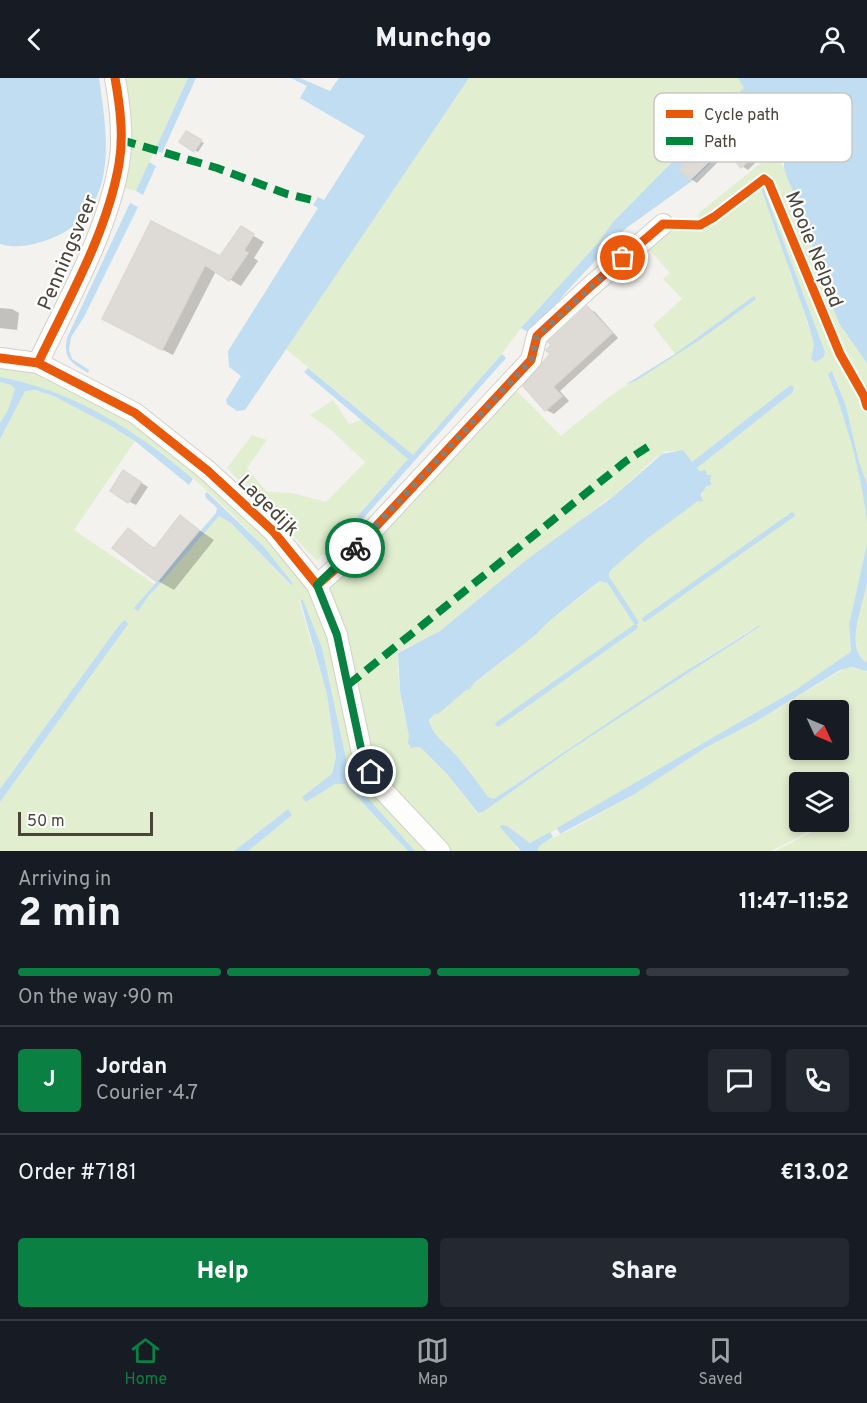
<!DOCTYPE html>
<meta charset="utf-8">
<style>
body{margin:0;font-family:Overpass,sans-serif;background:#242831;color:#f1f3f6;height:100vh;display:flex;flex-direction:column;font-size:22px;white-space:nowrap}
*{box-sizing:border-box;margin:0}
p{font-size:20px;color:#9ea1a6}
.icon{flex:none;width:33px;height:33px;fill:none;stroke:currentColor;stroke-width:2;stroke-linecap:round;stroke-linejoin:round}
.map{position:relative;height:773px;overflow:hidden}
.panel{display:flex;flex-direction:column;background:#171b24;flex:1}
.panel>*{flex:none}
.needle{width:39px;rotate:134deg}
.fabs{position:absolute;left:789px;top:622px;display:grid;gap:12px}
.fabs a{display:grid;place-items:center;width:60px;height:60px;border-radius:6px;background:#171b24;box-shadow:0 3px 9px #0003;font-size:30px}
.scale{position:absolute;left:18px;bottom:15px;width:135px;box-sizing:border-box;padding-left:6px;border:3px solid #4b4439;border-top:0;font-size:16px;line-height:21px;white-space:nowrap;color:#4b4439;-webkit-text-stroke:4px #fff;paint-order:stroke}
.pin{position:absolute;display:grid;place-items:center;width:51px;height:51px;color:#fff;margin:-26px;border:3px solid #fff;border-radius:50%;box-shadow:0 2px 6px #0007}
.courier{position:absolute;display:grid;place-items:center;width:60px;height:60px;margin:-30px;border:4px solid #0b8043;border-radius:50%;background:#fff;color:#222;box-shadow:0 2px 8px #0007}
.headline em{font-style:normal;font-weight:800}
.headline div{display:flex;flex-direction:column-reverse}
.headline{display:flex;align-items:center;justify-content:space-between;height:102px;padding:0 18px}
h1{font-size:39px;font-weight:800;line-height:45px}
.bar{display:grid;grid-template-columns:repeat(4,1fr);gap:9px 6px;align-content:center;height:72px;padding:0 18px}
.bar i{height:8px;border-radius:4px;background:#363941}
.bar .current{background:#0b8043}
.bar p{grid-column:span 4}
.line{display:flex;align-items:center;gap:15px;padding:0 18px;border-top:2px solid #363941}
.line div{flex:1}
.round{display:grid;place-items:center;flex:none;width:63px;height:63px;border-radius:6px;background:#242831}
.action{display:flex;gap:12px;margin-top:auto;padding:12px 18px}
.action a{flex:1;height:69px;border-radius:6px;background:#0b8043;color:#fff;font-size:24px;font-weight:800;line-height:69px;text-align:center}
.action a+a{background:#242831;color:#f1f3f6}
header{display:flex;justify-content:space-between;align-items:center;height:78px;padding:0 18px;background:#171b24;font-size:27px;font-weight:800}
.tab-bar{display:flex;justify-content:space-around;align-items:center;height:84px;border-top:2px solid #363941;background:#171b24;font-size:16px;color:#9ea1a6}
.tab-bar a{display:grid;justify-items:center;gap:3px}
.tab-bar .current{color:#0b8043}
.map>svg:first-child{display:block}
.green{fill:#e1eecf;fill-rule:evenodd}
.water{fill:#c0ddf1}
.shadow{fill:#0003}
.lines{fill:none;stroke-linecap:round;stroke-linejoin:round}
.stream{stroke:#c0ddf1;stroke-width:5}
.building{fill:#dedbd6;stroke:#dcd9d4;stroke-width:1.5}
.minor-casing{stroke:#d2d0cb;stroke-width:22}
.minor{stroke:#fdfdfc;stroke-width:20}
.quiet{stroke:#00873e;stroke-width:8;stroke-dasharray:15 8;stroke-linecap:butt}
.cycleway-casing{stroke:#fff;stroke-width:13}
.cycleway{stroke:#e8590c;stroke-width:9}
.done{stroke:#868178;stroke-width:6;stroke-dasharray:0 10.8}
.route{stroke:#0b8043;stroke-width:8}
.labels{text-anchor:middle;stroke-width:4.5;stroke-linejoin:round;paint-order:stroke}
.street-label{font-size:20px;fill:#4b4439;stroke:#fff}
.key{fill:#fff;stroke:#c9c7c4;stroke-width:1.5}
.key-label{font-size:16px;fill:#4b4439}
</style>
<header><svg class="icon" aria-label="back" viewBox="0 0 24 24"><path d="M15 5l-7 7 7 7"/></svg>Munchgo<svg class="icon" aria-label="person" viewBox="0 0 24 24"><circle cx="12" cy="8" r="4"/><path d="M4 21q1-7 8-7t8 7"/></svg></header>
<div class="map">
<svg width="867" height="773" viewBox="0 0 867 773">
<rect width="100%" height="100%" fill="#f4f2ee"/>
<g class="green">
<path d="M124 0H188L136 113 125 110C133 74 132 36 124 0Z"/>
<polygon points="469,0 738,0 745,10 720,31 688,68 613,144 598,165 521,250 502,276 413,377 286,271"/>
<polygon points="774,80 780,82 784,90 802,134 824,208 840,247 867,285 867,318 836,262 769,99 763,97 714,135 705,140 698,142 699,135 766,81 770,83"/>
<path d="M763 104H766L768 108 831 261 865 327 867 336V406L859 384 846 328 833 294 828 296 846 344 864 414 867 444V466L849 547 851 573 823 595 797 611 571 744 533 764H526L507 748 517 771 521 773H451C423 742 390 713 372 675L329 515 328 503 512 308 561 358 610 318 675 276 653 247 682 221 663 201 670 195 644 166 671 148 696 149 709 145ZM763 109 825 274 811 281 814 267 794 202 791 199 787 182 761 110ZM790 307 795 312 793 314 697 390 708 398 712 406 703 412 702 425 698 422 648 460 612 491 609 495 610 502 606 505 601 503 540 550C534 564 515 567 507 580L450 624 438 636H435L429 643C432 657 446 666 455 676 467 690 478 705 488 719L491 721H494L703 582 749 553 759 549 570 672 483 734 477 735 447 696 420 669 414 670C403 639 397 607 398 575L404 570 424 563 440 553 515 491 570 452 606 422 614 418 655 380 666 373H681L692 384Z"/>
<path d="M0 290 43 297 132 344 171 371 261 449 309 509 323 538 352 667 430 773H415L367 719 349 694 322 570 303 522 300 521 299 523 327 616 336 679 332 696 315 710 303 718 306 724 335 706H345L408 773H248L292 737 288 731 234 773H0V724L128 545 125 542 120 546 0 711V361L25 312C55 311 109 347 135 363L74 452 154 506 135 530 139 531 150 516 160 506 219 438 231 445 291 508 292 504C224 416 112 319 0 299Z"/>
<polygon points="0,304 11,307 15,311 8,332 0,345"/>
<polygon points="333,322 349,346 362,342 408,381 317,483 227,390 252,357 267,362 247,390 267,414 292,415 326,424 365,384 330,351 310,337"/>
<path d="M867 504V585C845 571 862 524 867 504Z"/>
<path d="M847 589 867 593V773H775L831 744H838L839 739 863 725 839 738 838 705H800V744H827L771 773H538L539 768 543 765 576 749 633 717 705 670 755 644ZM800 633H838V672H800Z"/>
</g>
<g class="water">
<path d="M0 0H99C108 61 120 134 50 161 34 167 17 171 0 166Z"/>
<polygon points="188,0 196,0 162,75 155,72"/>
<polygon points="291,0 300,0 330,13 339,0 469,0 245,332 237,333 227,326 226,322 241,298 229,289 228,273 318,130 313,127 318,119 324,122 365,58 300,20 307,8"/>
<polygon points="738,0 867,0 867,285 840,247 824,208 802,134 787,99 784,90 784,71 796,53 782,35 767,29 692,103 625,151 566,214 548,237 528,254 521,250 598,165 613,144 688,68 720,31 744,10"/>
<polygon points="149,84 156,88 143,117 136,113"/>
<polygon points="763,109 825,274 823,280 815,284 811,281 814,267 808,245 761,110"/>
<path d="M130 125 138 129 84 239 71 259 69 272 72 281 89 292 88 295C71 284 63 281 67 260Z"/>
<polygon points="754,218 756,221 701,261 637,302 625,307 675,276"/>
<polygon points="502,276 506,280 328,480 324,476 408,381 304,294 308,290 413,377"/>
<path d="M832 293 846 328 859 384 867 406V444C861 393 847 344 828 296Z"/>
<path d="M0 299C72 312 139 354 193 401L189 407 135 363 109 347 56 319 35 312 25 313 0 361V345L8 332 15 311 11 307 0 304Z"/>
<path d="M792 307 794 310 793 314 697 390 700 393 705 392 707 397H711L710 403 712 406 706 409 701 416 703 424 698 423 648 460 612 491 609 495 610 502 606 505 600 503C591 510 541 548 538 555L474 605 470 611 466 612 438 636H435L429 642C432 657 446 666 455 676 467 690 478 705 488 719L494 721 675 600 760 547 759 549 570 672 483 734 478 735 447 696 420 669 411 670 408 665 409 658 400 613 398 575 440 553 525 483 614 418 662 376 683 372 692 384 789 308Z"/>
<polygon points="207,414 264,469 292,504 292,508 231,445 219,438 160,506 150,516 138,533 134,530 216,435 217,430 206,420 205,416"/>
<path d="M867 466C867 479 867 492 867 504 864 526 843 570 867 585V593L851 589 840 592 755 644 705 670 633 717 560 756 557 750 797 611 849 575 851 573 849 547Z"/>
<polygon points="300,521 303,522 322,570 349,694 367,719 415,773 408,773 345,706 335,706 306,724 302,719 332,696 336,679 327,616"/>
<polygon points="125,542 128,546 0,724 0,711 120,546"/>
<polygon points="288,731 292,737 253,769 248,773 234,773"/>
<polygon points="501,747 507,748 530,765 550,754 553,759 539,768 538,773 521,773 500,749"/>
</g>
<g class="shadow">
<polygon points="723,50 729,54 758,82 748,92 742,88 728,74 697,105 691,101"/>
<polygon points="187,55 204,65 198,74 181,64"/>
<polygon points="151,145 221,180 241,150 264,164 254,180 258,183 241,208 216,193 173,277 114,247"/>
<polygon points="0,230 12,231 19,235 17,252 0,250"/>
<polygon points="587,230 595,234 618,260 560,313 569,323 554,336 546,332 552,276"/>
<polygon points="131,398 148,409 136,427 128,423"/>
<polygon points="180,439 214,462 174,512 158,503 128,452 156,471"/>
</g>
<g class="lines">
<g class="stream">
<polyline points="609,503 636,544"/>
<polyline points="645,541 792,437"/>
<polyline points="498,646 635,549"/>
</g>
</g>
<g class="building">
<polygon points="723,48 753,78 741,90 723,70 690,102 679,91"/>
<polygon points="186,53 202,62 194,74 179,64"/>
<polygon points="151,143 220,178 241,148 254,156 244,172 248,175 229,203 205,187 162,272 102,241"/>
<polygon points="587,228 612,255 553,309 562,318 545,333 523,308 550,276 546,272 551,267 548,264"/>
<polygon points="123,392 141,404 128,425 110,413"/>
<polygon points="180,437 199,452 157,504 112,470 128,450 154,471"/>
</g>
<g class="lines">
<g class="minor-casing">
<g id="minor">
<polyline points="0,280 38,285 135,335 208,393 273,453 317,507 337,557 363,680 380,709 440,773"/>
<path d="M38 285C68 222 107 155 119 86 124 58 120 28 115 0"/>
<polyline points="317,507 341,486 531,282 537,258 591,208 663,146"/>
</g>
</g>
<use href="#minor" class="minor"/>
<g class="quiet">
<polyline points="121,62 217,90 287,116 316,123"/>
<polyline points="348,607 626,383 649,368"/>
</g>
<g class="cycleway-casing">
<g id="cycleway">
<polyline points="0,280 38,285 135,335 208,393 273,453 317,507 341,486 531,282 537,258 591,208 663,146 700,147 714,139 764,101 769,105 840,276 864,318 867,328"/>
<path d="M38 285C68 222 107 155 119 86 124 58 120 28 115 0"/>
</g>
</g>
<use href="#cycleway" class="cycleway"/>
</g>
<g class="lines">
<polyline class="done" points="355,470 531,282 537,258 623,180"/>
<polyline class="route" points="355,470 317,507 337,557 363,680 371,694"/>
</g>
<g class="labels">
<g class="street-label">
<text transform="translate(815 171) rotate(68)" y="7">Mooie Nelpad</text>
<text transform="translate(67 174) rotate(-67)" y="7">Penningsveer</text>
<text transform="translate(269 427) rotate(45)" y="7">Lagedijk</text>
</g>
</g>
<rect x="654" y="15" width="198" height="69" rx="9" class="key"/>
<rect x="666" y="32" width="27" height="8" fill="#e8590c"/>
<rect x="666" y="59" width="27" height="8" fill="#00873e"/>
<g class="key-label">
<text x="704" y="42">Cycle path</text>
<text x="704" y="69">Path</text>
</g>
</svg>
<div class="fabs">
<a><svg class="needle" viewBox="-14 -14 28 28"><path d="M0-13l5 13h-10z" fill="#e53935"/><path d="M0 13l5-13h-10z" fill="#9ea1a6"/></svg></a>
<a><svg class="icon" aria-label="layers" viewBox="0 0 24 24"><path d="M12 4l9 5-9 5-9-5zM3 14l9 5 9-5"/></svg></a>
</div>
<div class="scale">50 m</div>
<div class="pin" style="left:623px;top:180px;background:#ea580c"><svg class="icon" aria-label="bag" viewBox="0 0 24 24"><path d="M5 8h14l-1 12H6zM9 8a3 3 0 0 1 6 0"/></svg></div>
<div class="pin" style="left:371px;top:694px;background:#1f2937"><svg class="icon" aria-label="home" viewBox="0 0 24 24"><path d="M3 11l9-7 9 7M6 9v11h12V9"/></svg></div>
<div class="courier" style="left:355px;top:470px"><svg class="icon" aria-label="bike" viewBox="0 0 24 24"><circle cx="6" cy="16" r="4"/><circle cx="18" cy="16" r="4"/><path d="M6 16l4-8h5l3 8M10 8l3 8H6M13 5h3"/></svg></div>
</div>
<section class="panel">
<div class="headline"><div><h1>2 min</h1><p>Arriving in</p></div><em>11:47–11:52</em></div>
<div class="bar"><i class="current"></i><i class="current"></i><i class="current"></i><i></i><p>On the way · 90 m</p></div>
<div class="line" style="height:108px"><b class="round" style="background:#0b8043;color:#fff">J</b><div><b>Jordan</b><p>Courier · 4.7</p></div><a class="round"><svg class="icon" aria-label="chat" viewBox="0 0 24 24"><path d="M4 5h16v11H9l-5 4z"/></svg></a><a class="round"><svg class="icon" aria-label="phone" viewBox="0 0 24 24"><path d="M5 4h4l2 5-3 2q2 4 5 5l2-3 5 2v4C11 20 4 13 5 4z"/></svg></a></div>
<div class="line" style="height:78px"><div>Order #7181</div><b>€13.02</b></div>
<div class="action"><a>Help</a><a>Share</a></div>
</section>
<nav class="tab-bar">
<a class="current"><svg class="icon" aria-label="home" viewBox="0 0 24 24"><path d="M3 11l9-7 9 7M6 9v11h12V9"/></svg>Home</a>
<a><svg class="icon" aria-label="map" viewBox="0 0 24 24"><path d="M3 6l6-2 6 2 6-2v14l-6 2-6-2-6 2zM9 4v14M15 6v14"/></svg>Map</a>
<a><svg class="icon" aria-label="saved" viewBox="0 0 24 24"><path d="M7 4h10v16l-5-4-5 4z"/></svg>Saved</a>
</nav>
